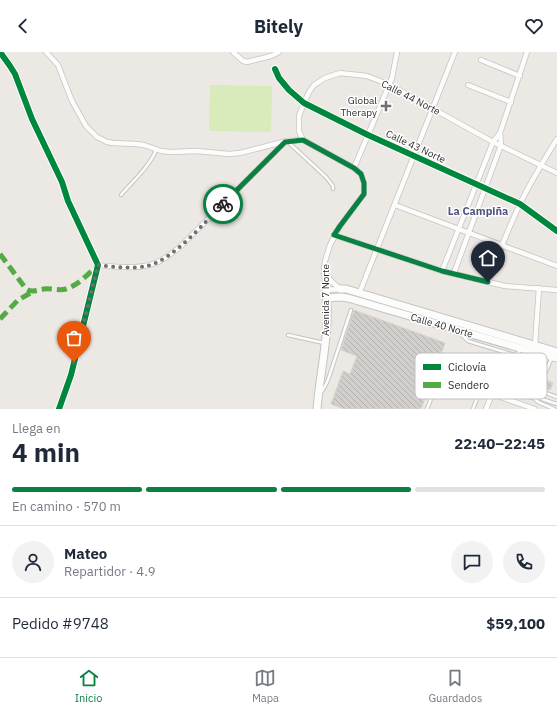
<!DOCTYPE html>
<html lang="es">
<meta charset="utf-8">
<style>
body{margin:0;font-family:"IBM Plex Sans",sans-serif;background:#f2f2f3;color:#1f2937;height:100vh;display:flex;flex-direction:column;font-size:15px;white-space:nowrap}
*{box-sizing:border-box;margin:0}
p{font-size:13px;color:#747a83}
.icon{flex:none;width:22px;height:22px;fill:none;stroke:currentColor;stroke-width:2;stroke-linecap:round;stroke-linejoin:round}
.map{position:relative;height:357px;overflow:hidden}
.panel{display:flex;flex-direction:column;background:#fff;flex:1}
.panel>*{flex:none}
.pin{position:absolute;display:grid;place-items:center;width:34px;height:34px;color:#fff;margin:-41px -17px;border-radius:50% 50% 50% 0;rotate:-45deg;box-shadow:0 0 4px #0007}
.pin .icon{rotate:45deg}
.courier{position:absolute;display:grid;place-items:center;width:40px;height:40px;margin:-20px;border:3px solid #0b8043;border-radius:50%;background:#fff;color:#222;box-shadow:0 1px 5px #0007}
.summary em{font-style:normal;font-weight:700}
.summary div{display:flex;flex-direction:column-reverse}
.summary{display:flex;align-items:center;justify-content:space-between;height:68px;padding:0 12px}
h1{font-size:26px;font-weight:700;line-height:30px}
.bar{display:grid;grid-template-columns:repeat(4,1fr);gap:6px 4px;align-content:center;height:48px;padding:0 12px}
.bar i{height:5px;border-radius:3px;background:#e0e1e3}
.bar .active{background:#0b8043}
.bar p{grid-column:span 4}
.line{display:flex;align-items:center;gap:10px;padding:0 12px;border-top:1px solid #e0e1e3}
.line div{flex:1}
.round{display:grid;place-items:center;flex:none;width:42px;height:42px;border-radius:21px;background:#f2f2f3}
header{display:flex;justify-content:space-between;align-items:center;height:52px;padding:0 12px;background:#fff;font-size:18px;font-weight:700}
.menu{display:flex;justify-content:space-around;align-items:center;height:56px;border-top:1px solid #e0e1e3;background:#fff;font-size:11px;color:#747a83}
.menu a{display:grid;justify-items:center;gap:2px}
.menu .active{color:#0b8043}
.map>svg:first-child{display:block}
.pitch{fill:#d9eabb}
.building{fill:url(#building-back-hatch);stroke:#d7d4d0}
.lines{fill:none;stroke-linecap:round;stroke-linejoin:round}
.lane-casing{stroke:#c5c4c5;stroke-width:4.5}
.street-casing{stroke:#c5c4c5;stroke-width:6}
.secondary-casing{stroke:#c5c4c5;stroke-width:9}
.lane{stroke:#fcfcfb;stroke-width:2.5}
.street{stroke:#fcfcfb;stroke-width:4.5}
.secondary{stroke:#fcfcfb;stroke-width:7}
.quiet{stroke:#54ab44;stroke-width:5;stroke-dasharray:10 5;stroke-linecap:butt}
.cycleway-casing{stroke:#fff;stroke-width:8}
.cycleway{stroke:#00873e;stroke-width:6}
.done{stroke:#706f6e;stroke-width:4;stroke-dasharray:0 7.2}
.route{stroke:#0b8043;stroke-width:5}
.poi-dot{fill:#706f6e;stroke:#fff;stroke-width:1.5}
.labels{text-anchor:middle;stroke-width:3;stroke-linejoin:round;paint-order:stroke}
.street-label{font-size:10px;fill:#2e2e2e;stroke:#fff}
.poi-label{font-size:10px;fill:#2e2e2e;stroke:#fff;text-anchor:end}
.neighbourhood-label{font-size:11px;font-weight:bold;fill:#4d5680;stroke:#fff}
.key{fill:#fff;stroke:#c0c0c0;stroke-width:1}
.key-label{font-size:11px;fill:#2e2e2e}
</style>
<header><svg class="icon" aria-label="back" viewBox="0 0 24 24"><path d="M15 5l-7 7 7 7"/></svg>Bitely<svg class="icon" aria-label="heart" viewBox="0 0 24 24"><path d="M12 20l-8-8c-3-5 5-10 8-4 3-6 11-1 8 4z"/></svg></header>
<div class="map">
<svg width="557" height="357" viewBox="0 0 557 357">
<defs>
<pattern id="building-back-hatch" width="6" height="6" patternUnits="userSpaceOnUse"><rect width="6" height="6" fill="#d1cecb"/><path d="M-1 5l2 2M0 0l6 6M5-1l2 2" fill="none" stroke="#b4b1af"/></pattern>
</defs>
<rect width="100%" height="100%" fill="#ece8e4"/>
<polygon class="pitch" points="210,33 272,34 271,80 209,79"/>
<g class="building">
<polygon points="354,258 445,291 421,357 344,357 331,352 343,319 350,322 357,304 341,298"/>
<polygon points="533,323 541,326 540,328 544,330 546,328 553,331 550,338 542,335 542,333 541,331 537,333 530,330"/>
</g>
<g class="lines">
<g class="lane-casing">
<g id="lane">
<polyline points="287,89 326,125 333,134 333,137"/>
<path d="M121 143C133 129 150 114 156 98"/>
<polyline points="461,282 468,289 514,303 522,298"/>
<polyline points="288,283 324,291"/>
<polyline points="498,311 516,316 517,317 518,320 514,329"/>
<polyline points="543,327 552,305"/>
<polyline points="483,329 533,346 539,346 557,352"/>
<polyline points="540,334 538,338 557,345"/>
<polyline points="320,340 323,338 328,328 351,258"/>
<polyline points="534,346 538,350 554,357"/>
<polyline points="427,357 448,304 487,320 538,338"/>
<polyline points="473,357 487,320"/>
</g>
</g>
<g class="street-casing">
<g id="street">
<polyline points="0,0 10,14 15,22 32,67 62,130 68,149 98,213 71,323 59,357"/>
<polyline points="46,0 58,13 72,49 86,74 97,85 107,90 113,91 136,92 144,93 161,99 171,100 197,99 229,102 240,101 287,89 303,88"/>
<polyline points="233,0 243,9 247,10 271,4 279,0"/>
<polyline points="481,8 520,24"/>
<polyline points="275,17 279,26 289,38 304,51 368,83 520,152 557,179"/>
<polyline points="468,33 511,50"/>
<polyline points="303,88 299,79 299,64 304,51 309,40 314,33 325,26 340,21 367,24 390,33 493,90 557,121"/>
<polyline points="303,88 354,116 361,122 364,131 364,142 340,174 330,193 325,209 324,218 326,238 340,237"/>
<polyline points="354,116 392,26 397,0"/>
<polyline points="395,153 557,214"/>
<polyline points="334,183 442,219 505,234 557,238"/>
<path d="M98 213C116 215 141 218 158 210 166 206 174 200 181 194L285 90"/>
<polyline points="442,219 493,90 500,81 527,0"/>
<polyline points="325,220 331,229 340,237"/>
<polyline points="454,221 501,93 500,81"/>
<path d="M488 230C498 203 508 177 520 152 531 129 544 108 557 87"/>
<polyline points="359,242 455,0"/>
<polyline points="535,293 539,236"/>
<polyline points="486,357 492,342 535,357"/>
</g>
</g>
<g class="secondary-casing">
<g id="secondary">
<polyline points="340,237 346,237 557,300"/>
<polyline points="327,246 340,245 348,246 523,297 557,306"/>
<path d="M317 357C320 318 331 278 326 238"/>
</g>
</g>
<use href="#lane" class="lane"/>
<use href="#street" class="street"/>
<use href="#secondary" class="secondary"/>
<g class="quiet">
<path d="M0 202 26 237C32 241 37 238 44 237 51 236 59 239 66 237 78 233 87 223 96 215"/>
<polyline points="0,267 18,248 34,239"/>
</g>
<g class="cycleway-casing">
<g id="cycleway">
<polyline points="0,0 10,14 15,22 32,67 62,130 68,149 98,213 71,323 59,357"/>
<polyline points="275,17 279,26 289,38 304,51 368,83 520,152 557,179"/>
</g>
</g>
<use href="#cycleway" class="cycleway"/>
</g>
<g class="lines">
<path class="done" d="M74 310 98 213C113 215 132 217 147 214 173 208 204 171 223 152"/>
<polyline class="route" points="223,152 285,90 303,88 354,116 361,122 364,131 364,142 340,174 334,183 442,219 488,230"/>
</g>
<path class="poi-dot" d="M384 48h4v4h4v4h-4v4h-4v-4h-4v-4h4z"/>
<g class="labels">
<g class="street-label">
<text transform="translate(411 45) rotate(27)" y="4">Calle 44 Norte</text>
<text transform="translate(416 94) rotate(25)" y="4">Calle 43 Norte</text>
<text transform="translate(325 248) rotate(-90)" y="4">Avenida 7 Norte</text>
<text transform="translate(442 273) rotate(16)" y="4">Calle 40 Norte</text>
</g>
<g class="poi-label">
<text x="377" y="52">Global<tspan x="377" dy="12">Therapy</tspan></text>
</g>
<g class="neighbourhood-label">
<text x="478" y="163">La Campiña</text>
</g>
</g>
<rect x="415" y="301" width="132" height="46" rx="6" class="key"/>
<rect x="423" y="312" width="18" height="6" fill="#00873e"/>
<rect x="423" y="330" width="18" height="6" fill="#54ab44"/>
<g class="key-label">
<text x="448" y="319">Ciclovía</text>
<text x="448" y="337">Sendero</text>
</g>
</svg>
<div class="pin" style="left:74px;top:310px;background:#ea580c"><svg class="icon" aria-label="bag" viewBox="0 0 24 24"><path d="M5 8h14l-1 12H6zM9 8a3 3 0 0 1 6 0"/></svg></div>
<div class="pin" style="left:488px;top:230px;background:#1f2937"><svg class="icon" aria-label="home" viewBox="0 0 24 24"><path d="M3 11l9-7 9 7M6 9v11h12V9"/></svg></div>
<div class="courier" style="left:223px;top:152px"><svg class="icon" aria-label="bike" viewBox="0 0 24 24"><circle cx="6" cy="16" r="4"/><circle cx="18" cy="16" r="4"/><path d="M6 16l4-8h5l3 8M10 8l3 8H6M13 5h3"/></svg></div>
</div>
<section class="panel">
<div class="summary"><div><h1>4 min</h1><p>Llega en</p></div><em>22:40–22:45</em></div>
<div class="bar"><i class="active"></i><i class="active"></i><i class="active"></i><i></i><p>En camino · 570 m</p></div>
<div class="line" style="height:72px"><a class="round"><svg class="icon" aria-label="person" viewBox="0 0 24 24"><circle cx="12" cy="8" r="4"/><path d="M4 21q1-7 8-7t8 7"/></svg></a><div><b>Mateo</b><p>Repartidor · 4.9</p></div><a class="round"><svg class="icon" aria-label="chat" viewBox="0 0 24 24"><path d="M4 5h16v11H9l-5 4z"/></svg></a><a class="round"><svg class="icon" aria-label="phone" viewBox="0 0 24 24"><path d="M5 4h4l2 5-3 2q2 4 5 5l2-3 5 2v4C11 20 4 13 5 4z"/></svg></a></div>
<div class="line" style="height:52px"><div>Pedido #9748</div><b>$59,100</b></div>
</section>
<nav class="menu">
<a class="active"><svg class="icon" aria-label="home" viewBox="0 0 24 24"><path d="M3 11l9-7 9 7M6 9v11h12V9"/></svg>Inicio</a>
<a><svg class="icon" aria-label="map" viewBox="0 0 24 24"><path d="M3 6l6-2 6 2 6-2v14l-6 2-6-2-6 2zM9 4v14M15 6v14"/></svg>Mapa</a>
<a><svg class="icon" aria-label="saved" viewBox="0 0 24 24"><path d="M7 4h10v16l-5-4-5 4z"/></svg>Guardados</a>
</nav>
